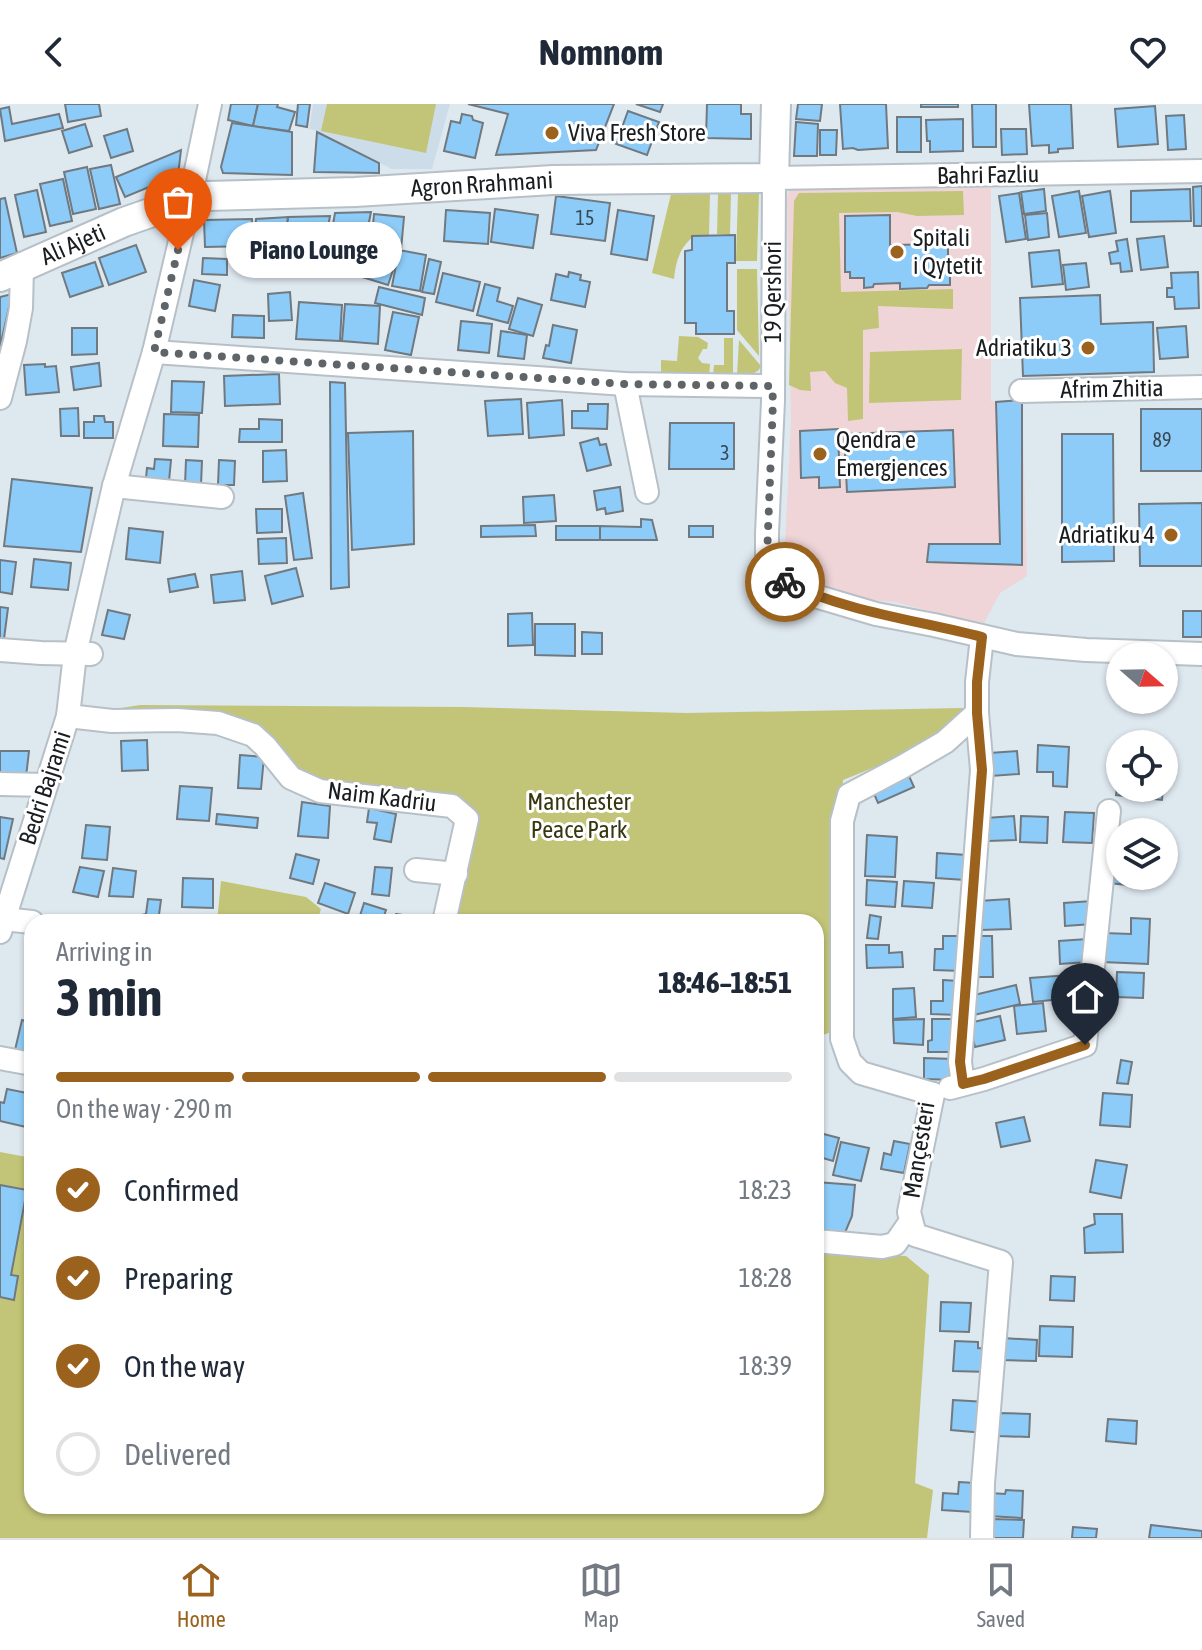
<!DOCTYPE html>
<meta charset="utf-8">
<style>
body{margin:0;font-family:"Asap Condensed",sans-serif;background:#f6f6f7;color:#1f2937;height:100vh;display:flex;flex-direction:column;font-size:30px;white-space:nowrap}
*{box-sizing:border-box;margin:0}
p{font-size:26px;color:#747a83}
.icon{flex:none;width:44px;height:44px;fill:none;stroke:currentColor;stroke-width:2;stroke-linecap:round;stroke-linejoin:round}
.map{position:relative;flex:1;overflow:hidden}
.side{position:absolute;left:24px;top:810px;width:800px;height:600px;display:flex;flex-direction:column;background:#fff;border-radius:24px;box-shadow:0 2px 6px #0004}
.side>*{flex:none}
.needle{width:52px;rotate:110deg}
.fabs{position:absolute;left:1106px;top:538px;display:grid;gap:16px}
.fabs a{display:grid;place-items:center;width:72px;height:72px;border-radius:50%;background:#fff;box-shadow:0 2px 6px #0004;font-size:40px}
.pin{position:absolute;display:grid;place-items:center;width:68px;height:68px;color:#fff;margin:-82px -34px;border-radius:50% 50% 50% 0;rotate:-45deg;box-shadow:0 0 8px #0007}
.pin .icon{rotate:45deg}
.courier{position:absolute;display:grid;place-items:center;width:80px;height:80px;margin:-40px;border:6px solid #9b621e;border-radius:50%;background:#fff;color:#222;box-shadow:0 2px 10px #0007}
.bubble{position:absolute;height:56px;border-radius:28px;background:#fff;box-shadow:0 2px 6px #0004;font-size:26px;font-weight:700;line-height:56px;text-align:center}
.overview em{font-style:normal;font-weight:700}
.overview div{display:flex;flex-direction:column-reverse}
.overview{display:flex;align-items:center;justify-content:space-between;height:136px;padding:0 32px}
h1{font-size:52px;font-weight:700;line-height:60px}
.bar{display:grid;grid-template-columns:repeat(4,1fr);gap:12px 8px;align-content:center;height:96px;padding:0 32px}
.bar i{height:10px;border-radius:6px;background:#e0e1e3}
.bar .current{background:#9b621e}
.bar p{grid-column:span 4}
ol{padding:0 32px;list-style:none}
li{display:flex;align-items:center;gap:24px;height:88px}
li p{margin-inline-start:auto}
li .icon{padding:8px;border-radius:50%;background:#9b621e;color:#fff;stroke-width:4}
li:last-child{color:#747a83}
li i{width:44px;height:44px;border:4px solid #e0e1e3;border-radius:50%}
header{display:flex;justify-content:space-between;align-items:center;height:104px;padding:0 32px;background:#fff;font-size:36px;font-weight:700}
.tab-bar{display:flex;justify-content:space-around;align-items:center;height:112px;border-top:2px solid #e0e1e3;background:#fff;font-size:22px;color:#747a83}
.tab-bar a{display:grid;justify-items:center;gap:4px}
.tab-bar .current{color:#9b621e}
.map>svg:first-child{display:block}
.built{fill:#ccdde9}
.medical{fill:#efd5d7}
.green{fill:#c2c577}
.building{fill:#8dccf9;stroke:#707980;stroke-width:2}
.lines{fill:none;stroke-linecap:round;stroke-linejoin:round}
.minor-casing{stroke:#b7c0c7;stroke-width:26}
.major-casing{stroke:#b7c0c7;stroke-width:32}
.minor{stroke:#fff;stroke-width:22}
.major{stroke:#fff;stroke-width:28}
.done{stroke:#5e6468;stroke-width:8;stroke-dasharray:0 14.4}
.route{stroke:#9b621e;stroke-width:10}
.poi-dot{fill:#9b621e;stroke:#fff;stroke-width:3}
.labels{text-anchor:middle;stroke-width:6;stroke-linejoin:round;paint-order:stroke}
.number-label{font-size:20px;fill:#364956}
.poi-label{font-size:24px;fill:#191d1f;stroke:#fff;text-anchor:start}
.street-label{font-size:24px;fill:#191d1f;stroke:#fff}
.park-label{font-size:24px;fill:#373811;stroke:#fff}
</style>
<header><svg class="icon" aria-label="back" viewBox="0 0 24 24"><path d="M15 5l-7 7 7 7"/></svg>Nomnom<svg class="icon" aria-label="heart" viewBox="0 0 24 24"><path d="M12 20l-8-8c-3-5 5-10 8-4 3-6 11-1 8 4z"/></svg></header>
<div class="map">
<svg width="1202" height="1434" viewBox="0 0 1202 1434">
<rect width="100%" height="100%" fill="#dee8ef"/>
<polygon class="built" points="313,0 450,0 432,65 392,65 317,27 309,25"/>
<polygon class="medical" points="991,84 991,297 1022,296 1027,472 1000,489 983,521 895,498 815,492 784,460 791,318 787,95 789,86"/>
<g class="green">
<polygon points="327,0 436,0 426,49 321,27"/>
<polygon points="963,87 964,111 917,112 897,108 839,109 841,188 953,185 953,205 878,202 879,224 863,226 863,315 848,317 847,284 835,279 825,267 810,268 811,287 800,286 789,281 794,97 799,89"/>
<polygon points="718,89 731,89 730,130 717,130"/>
<polygon points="738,89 759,89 757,157 736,157"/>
<path d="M671 90H710L709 131H695C680 143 676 156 674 175L652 169Z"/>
<polygon points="737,165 757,165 759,252 737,226"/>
<polygon points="679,232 698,233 708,239 707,245 703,245 698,254 702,259 710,260 709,273 661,269 661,256 677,257"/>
<polygon points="724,234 733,234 733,272 713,271 714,261 724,261"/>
<path d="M739 236 761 262C757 272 746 270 737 271Z"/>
<polygon points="962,245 961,296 869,299 870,248"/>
<polygon points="140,601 462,603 686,609 963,604 932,640 843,676 832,928 816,933 816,818 448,818 472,715 364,684 300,673 258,628 145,609 121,604"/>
<polygon points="221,777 306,793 321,805 317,818 217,818"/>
<polygon points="0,1048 32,1054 32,1402 816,1402 816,1149 906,1152 929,1171 915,1379 933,1386 927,1434 0,1434"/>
</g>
<g class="building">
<polygon points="65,0 99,0 101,12 68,18"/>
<polygon points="231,0 258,0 253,22 228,16"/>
<polygon points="258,0 278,0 277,3 295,8 289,27 253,22"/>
<polygon points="298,0 310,0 307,23 296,21"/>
<polygon points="468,0 614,0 596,46 496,51 508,10"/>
<polygon points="636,0 663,0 660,8"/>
<polygon points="707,0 741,0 741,10 751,10 751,35 706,34"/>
<polygon points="798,0 822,0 820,17 796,15"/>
<polygon points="840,0 886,0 888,44 858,46 853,44 843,45"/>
<rect x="921" y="0" width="37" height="3"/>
<polygon points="972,0 996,0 996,43 973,43"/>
<polygon points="1029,0 1071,0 1073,44 1058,45 1058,48 1049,49 1049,41 1032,42"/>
<polygon points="1155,2 1158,40 1118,43 1115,5"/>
<polygon points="9,3 12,20 59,10 63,24 5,37 0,5"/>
<polygon points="628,7 659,18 647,51 616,40"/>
<polygon points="462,10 472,12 473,16 483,19 475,54 444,47 451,17 460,19"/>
<polygon points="1184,11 1186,45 1168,46 1166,12"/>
<rect x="897" y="13" width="24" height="35"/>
<polygon points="963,15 963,47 930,48 930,37 927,37 926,16"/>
<polygon points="796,18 818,20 817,52 794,52"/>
<polygon points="232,19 292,28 292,71 223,69 221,63"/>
<polygon points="85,20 92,42 69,49 62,27"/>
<polygon points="127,25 133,47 111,54 104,32"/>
<polygon points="1001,25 1026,25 1027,50 1002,51"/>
<polygon points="820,26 837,26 836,51 820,51"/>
<polygon points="317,28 379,59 379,69 314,68"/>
<polygon points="181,46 178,71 125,93 116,73"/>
<polygon points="111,61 120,100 99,105 90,65"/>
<polygon points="87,63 96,105 73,110 64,68"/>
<polygon points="63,75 72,117 50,122 40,80"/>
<polygon points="1202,82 1202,122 1194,122 1193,83"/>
<polygon points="1044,85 1046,107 1024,110 1021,88"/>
<polygon points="1190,85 1191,117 1131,118 1131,87"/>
<polygon points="37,86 46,128 24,133 15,91"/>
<polygon points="1079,87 1086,129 1059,133 1052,92"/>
<polygon points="1110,87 1116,129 1089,133 1082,92"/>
<polygon points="1019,89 1026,135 1006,138 999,92"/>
<polygon points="556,92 610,99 605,137 551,130"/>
<polygon points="5,94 17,149 0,154 0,95"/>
<polygon points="495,105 538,111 533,144 491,138"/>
<polygon points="446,106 490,109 488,140 444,137"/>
<polygon points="618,106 654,112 647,156 611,150"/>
<polygon points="371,108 361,158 328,149 335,109"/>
<polygon points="1047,109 1049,133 1028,136 1025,111"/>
<polygon points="374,110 404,113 401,146 371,143"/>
<polygon points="890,111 890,141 948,140 948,156 952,156 953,165 950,165 950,181 929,181 927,184 900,185 900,179 874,180 873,183 864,184 864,174 850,174 850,168 845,168 845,112"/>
<polygon points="330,112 323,151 316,150 314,167 281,162 288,113"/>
<polygon points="288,113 282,150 253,147 256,115"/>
<polygon points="252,115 253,142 205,143 204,116"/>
<polygon points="735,131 735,159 727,159 727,207 734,207 734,230 696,230 696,219 685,219 685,147 692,146 692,132"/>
<polygon points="1164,132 1168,163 1141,166 1137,135"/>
<polygon points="1127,135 1132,167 1121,168 1120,159 1111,160 1109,149 1118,147 1116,137"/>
<polygon points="136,141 146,168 109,181 99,154"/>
<polygon points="399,146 426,151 420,187 392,182"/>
<polygon points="1059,146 1063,180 1032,183 1029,149"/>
<polygon points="373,149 396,157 388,181 359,172 365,153 372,155"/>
<polygon points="203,154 227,155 227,171 202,170"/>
<polygon points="429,155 441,158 434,190 422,188"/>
<polygon points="95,158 103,182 70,193 62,169"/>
<polygon points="1086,159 1089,183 1066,186 1063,161"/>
<polygon points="569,168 581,171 580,176 590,178 585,203 551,196 556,170 568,173"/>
<polygon points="1198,168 1199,204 1175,205 1174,193 1167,193 1167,184 1172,184 1171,169"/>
<polygon points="443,169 480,178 473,207 436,198"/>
<polygon points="194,176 220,181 215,207 189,202"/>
<polygon points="485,180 500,184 497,197 513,202 508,219 477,211"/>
<polygon points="379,183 425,194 422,211 375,199"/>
<polygon points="290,188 292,216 269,217 268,190"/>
<polygon points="12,190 0,243 0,193"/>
<polygon points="1100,191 1101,220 1153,218 1154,268 1023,272 1020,194"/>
<polygon points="518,194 542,201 533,232 509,225"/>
<polygon points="299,198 342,201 340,237 296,235"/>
<polygon points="345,200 380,202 378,240 342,237"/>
<polygon points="393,208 419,213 411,251 385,246"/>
<polygon points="233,211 264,212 264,234 232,233"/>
<polygon points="461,217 492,220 489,249 458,246"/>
<polygon points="553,221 577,226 571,259 543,254 546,241 549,242"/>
<polygon points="1186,222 1188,253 1160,255 1157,224"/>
<polygon points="72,224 97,224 97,250 72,251"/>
<polygon points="501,227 527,231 524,255 498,252"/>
<polygon points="99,259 101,282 74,286 71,263"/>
<polygon points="45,260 45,263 56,262 59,288 26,291 24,261"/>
<polygon points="279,270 280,300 225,302 224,272"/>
<polygon points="172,277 204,278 202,309 171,308"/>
<polygon points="330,278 345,279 349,483 331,485"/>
<polygon points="521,295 523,330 488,332 485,297"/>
<polygon points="562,296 564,331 529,334 527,299"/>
<polygon points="1022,296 1022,461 927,458 929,440 1000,440 996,298"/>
<polygon points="588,300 608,300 607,325 572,324 572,307 588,307"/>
<polygon points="78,304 79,332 61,332 60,305"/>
<rect x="1141" y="305" width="61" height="62"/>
<polygon points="164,310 199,311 198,343 163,342"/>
<polygon points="94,312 104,312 105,318 113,318 113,334 84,334 84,318 94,318"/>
<polygon points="259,315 282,316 282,338 239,338 240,325 259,325"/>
<polygon points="670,319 734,319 734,365 669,365"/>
<polygon points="838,325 840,383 819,384 819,373 801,374 800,327"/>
<polygon points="953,326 955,383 847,388 844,330"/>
<polygon points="413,327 414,440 352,446 348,329"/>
<polygon points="1062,330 1113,330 1114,457 1062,458"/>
<polygon points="598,334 600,341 606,340 611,361 587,367 580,339"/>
<polygon points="286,346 287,377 263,378 263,347"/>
<polygon points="155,355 171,356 169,377 146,374 147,364 154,365"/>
<polygon points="186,356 202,357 201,381 185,381"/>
<polygon points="219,356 235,357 234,381 218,381"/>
<polygon points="12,375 92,384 81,448 4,442"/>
<polygon points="620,383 623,407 606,410 605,404 597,406 594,387"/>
<polygon points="303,389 312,454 294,456 285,392"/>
<polygon points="554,391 556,417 524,419 523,393"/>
<polygon points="1202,399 1202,462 1140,462 1139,400"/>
<polygon points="256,405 282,405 282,428 257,429"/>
<polygon points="641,415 652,416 657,436 599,436 600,422 641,423"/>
<polygon points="535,421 536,432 481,433 481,422"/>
<rect x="556" y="422" width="44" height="14"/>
<rect x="689" y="422" width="24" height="11"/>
<polygon points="129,424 163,428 160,459 126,455"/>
<polygon points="286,434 287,459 259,460 258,435"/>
<polygon points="34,455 71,459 68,486 31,483"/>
<polygon points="0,456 16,458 12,490 0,488"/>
<polygon points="296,464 303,492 272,500 265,472"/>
<polygon points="242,467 245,496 214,499 211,471"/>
<polygon points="195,470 198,483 170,488 168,475"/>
<polygon points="0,503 8,504 4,535 0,535"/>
<polygon points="108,506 130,511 124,535 102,531"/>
<rect x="1183" y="507" width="19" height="26"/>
<polygon points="532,509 533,541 508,542 508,510"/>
<polygon points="535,520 575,520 575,552 535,551"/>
<polygon points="582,528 602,529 602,550 582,550"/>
<polygon points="147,636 148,666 122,667 121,637"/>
<polygon points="1038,641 1069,643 1067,683 1053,682 1053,668 1037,668"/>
<polygon points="0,647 29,647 26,673 0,672"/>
<polygon points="1017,647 1019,670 991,672 990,649"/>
<polygon points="240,651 264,653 261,685 238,684"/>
<polygon points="1120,658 1120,684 1163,684 1162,696 1116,691"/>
<polygon points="908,670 914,683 878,699 872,685"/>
<polygon points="180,682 212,684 209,717 177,715"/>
<polygon points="302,698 330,702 328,734 298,732"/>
<polygon points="369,704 396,710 391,738 374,735 377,719 367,718"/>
<polygon points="1065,708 1094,709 1092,739 1063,738"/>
<polygon points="217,710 258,714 257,724 216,720"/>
<polygon points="1014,712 1016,736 988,737 986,714"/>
<polygon points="1021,712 1048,713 1047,739 1020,738"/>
<polygon points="0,713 13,715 4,755 0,754"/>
<polygon points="86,721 110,723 107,756 82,754"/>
<polygon points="867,731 897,733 895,773 865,772"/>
<polygon points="937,749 967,751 965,776 936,774"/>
<polygon points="296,750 319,756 313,780 290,774"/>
<polygon points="1112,752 1120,753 1120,772 1148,772 1147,783 1109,779"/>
<polygon points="80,763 104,767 98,793 73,788"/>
<polygon points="375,763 392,764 389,792 372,790"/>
<polygon points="113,764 136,767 133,793 109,792"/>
<polygon points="183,774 213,775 213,804 182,803"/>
<polygon points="867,776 897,778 895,803 866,801"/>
<polygon points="904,777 934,779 932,804 902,802"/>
<polygon points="325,779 355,789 348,810 318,799"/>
<polygon points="148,795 161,796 158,818 136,818 137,812 146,810"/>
<polygon points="1009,795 1011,825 981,826 979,797"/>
<polygon points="1092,797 1093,820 1065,822 1064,799"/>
<polygon points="364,799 386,806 382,818 358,818"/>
<polygon points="396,810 424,814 423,818 394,818"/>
<polygon points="870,811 881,813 878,835 867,834"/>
<polygon points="1131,814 1150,815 1148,860 1102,858 1104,829 1131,830"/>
<polygon points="943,832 963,832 962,867 934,866 935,845 943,845"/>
<polygon points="973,832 992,832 993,873 974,873"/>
<polygon points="1087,835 1088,858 1060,860 1059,837"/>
<polygon points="866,841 889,841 889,849 902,848 903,863 867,864"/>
<polygon points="1117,868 1144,869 1143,894 1116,893"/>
<polygon points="1069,871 1071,894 1033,898 1030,874"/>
<polygon points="943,876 959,877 958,911 931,910 931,897 943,897"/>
<polygon points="1016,881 1020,900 974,911 970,892"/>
<polygon points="914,884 916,913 893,915 893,885"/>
<polygon points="1043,899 1046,927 1017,930 1014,902"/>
<polygon points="1000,912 1005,936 975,943 969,919"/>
<polygon points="924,915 923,941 894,939 893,916"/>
<polygon points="932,915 957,915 957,948 928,948 928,937 932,936"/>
<polygon points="22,916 32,919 32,950 15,946"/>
<polygon points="924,954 954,955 954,976 924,975"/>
<polygon points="1121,956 1132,958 1128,980 1117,979"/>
<polygon points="7,985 32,990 26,1023 0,1017 0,998 4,999"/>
<polygon points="1103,989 1132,991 1130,1023 1100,1021"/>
<polygon points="1024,1013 1030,1037 1001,1043 996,1019"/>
<polygon points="816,1028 839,1034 833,1057 816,1052"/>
<polygon points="894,1037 910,1040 904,1069 881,1065 884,1049 891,1051"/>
<polygon points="841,1038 869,1044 861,1077 833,1071"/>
<polygon points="1096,1056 1127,1061 1121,1094 1090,1088"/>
<polygon points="816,1078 855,1081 852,1112 844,1131 816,1129"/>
<polygon points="0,1081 27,1086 11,1171 18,1172 14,1196 0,1193"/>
<polygon points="1094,1110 1122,1110 1123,1148 1085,1149 1084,1124 1095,1120"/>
<polygon points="1051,1172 1075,1173 1074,1197 1050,1196"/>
<polygon points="941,1198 971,1199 969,1228 940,1227"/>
<polygon points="1040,1222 1073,1223 1072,1253 1039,1252"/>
<polygon points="1003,1234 1037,1236 1036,1257 1002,1256"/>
<polygon points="955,1237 978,1238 978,1244 990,1245 989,1268 953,1267"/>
<polygon points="953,1296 986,1298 984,1329 951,1326"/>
<polygon points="999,1309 1030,1310 1029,1333 998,1332"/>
<polygon points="1108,1315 1137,1317 1136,1340 1106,1337"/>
<polygon points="959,1378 975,1379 972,1408 942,1406 943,1389 958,1390"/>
<polygon points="1006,1386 1023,1387 1022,1414 989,1412 991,1389 1005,1390"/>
<polygon points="992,1415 1024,1416 1023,1434 991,1434"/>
<polygon points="1151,1421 1202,1427 1202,1434 1149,1434"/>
<polygon points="1073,1423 1097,1425 1096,1434 1072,1434"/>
</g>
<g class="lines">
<g class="minor-casing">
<g id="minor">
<polyline points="1202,67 774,74 773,297 767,429 767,453 772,471 815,492 876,510 934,521 1017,540 1086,546 1202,550"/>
<polyline points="154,248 625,280 772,282"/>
<polyline points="625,280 647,388"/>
<polyline points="1021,287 1202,283"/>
<polyline points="0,294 15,237 21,204 22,163"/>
<polyline points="114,382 222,393"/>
<polyline points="0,546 41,549 91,550"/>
<polyline points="68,612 112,617 177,616 218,619 253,631 265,642 291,674 320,687 452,702 467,715 444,818"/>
<polyline points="0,680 46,681"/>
<polyline points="416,766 456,770"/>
<polyline points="3,815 32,818"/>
<polyline points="0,828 68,612 75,550 114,382 154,248 190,95 210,0"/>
<polyline points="0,954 32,960"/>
<polyline points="963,980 960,958 982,666 977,609 977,578 982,533"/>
<polyline points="950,984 984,975 1085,941 1109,707"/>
<polyline points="933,990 861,969 850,958 842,935 842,717 849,691 902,663 945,638 977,609"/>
<polyline points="933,990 909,1108 915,1131 1001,1158 983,1379 982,1434"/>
<polyline points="816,1137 882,1143 895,1140 911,1117"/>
</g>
</g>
<g class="major-casing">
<g id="major">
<path id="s1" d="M0 173 124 118 190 95 206 92 355 88 553 76 774 74 776 0"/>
</g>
</g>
<use href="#minor" class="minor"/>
<use href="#major" class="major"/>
</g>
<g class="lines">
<polyline class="done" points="178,146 154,248 625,280 772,282 773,297 767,453 772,471 785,478"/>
<path class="route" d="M785 478C847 508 916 516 982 533L977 578V609L982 666 960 958 963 980 984 975 1085 941"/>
</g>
<g class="poi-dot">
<circle cx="552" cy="29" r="8"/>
<circle cx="897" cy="148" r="8"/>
<circle cx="1088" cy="244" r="8"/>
<circle cx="820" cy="350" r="8"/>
<circle cx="1171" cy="431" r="8"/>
</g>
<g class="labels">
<g class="number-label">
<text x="585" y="121">15</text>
<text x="1162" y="343">89</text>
<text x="725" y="356">3</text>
</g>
<g class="poi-label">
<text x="568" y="37">Viva Fresh Store</text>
<text x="913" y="142">Spitali<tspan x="913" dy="28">i Qytetit</tspan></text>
<text x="1072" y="252" text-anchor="end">Adriatiku 3</text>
<text x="836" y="344">Qendra e<tspan x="836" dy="28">Emergjences</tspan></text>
<text x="1155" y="439" text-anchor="end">Adriatiku 4</text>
</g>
<g class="street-label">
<text transform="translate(988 71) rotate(-1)" y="8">Bahri Fazliu</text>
<text dy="8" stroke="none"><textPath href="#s1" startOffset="498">Agron Rrahmani</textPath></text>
<text dy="8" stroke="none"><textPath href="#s1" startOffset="80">Ali Ajeti</textPath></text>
<text transform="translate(773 188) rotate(-90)" y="8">19 Qershori</text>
<text transform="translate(1112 285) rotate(-1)" y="8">Afrim Zhitia</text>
<text transform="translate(45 684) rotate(-72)" y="8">Bedri Bajrami</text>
<text transform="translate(382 693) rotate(7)" y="8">Naim Kadriu</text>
<text transform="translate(919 1046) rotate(-81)" y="8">Mançesteri</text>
</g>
<g class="park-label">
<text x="579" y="706">Manchester<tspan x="579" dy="28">Peace Park</tspan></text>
</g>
</g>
</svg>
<div class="fabs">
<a><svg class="needle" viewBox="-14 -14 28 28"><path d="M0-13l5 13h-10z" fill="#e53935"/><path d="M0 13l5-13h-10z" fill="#747a83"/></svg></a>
<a><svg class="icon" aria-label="locate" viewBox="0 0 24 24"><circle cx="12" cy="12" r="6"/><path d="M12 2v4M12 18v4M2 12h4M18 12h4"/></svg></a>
<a><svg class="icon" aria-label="layers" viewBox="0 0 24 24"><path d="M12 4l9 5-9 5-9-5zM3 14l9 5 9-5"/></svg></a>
</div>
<div class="pin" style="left:178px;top:146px;background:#ea580c"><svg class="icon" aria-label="bag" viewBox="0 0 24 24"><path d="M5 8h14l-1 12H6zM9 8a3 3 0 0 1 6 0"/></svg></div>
<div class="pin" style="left:1085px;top:941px;background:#1f2937"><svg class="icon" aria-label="home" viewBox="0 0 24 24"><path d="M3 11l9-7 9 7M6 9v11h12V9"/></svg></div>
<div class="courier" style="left:785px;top:478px"><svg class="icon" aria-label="bike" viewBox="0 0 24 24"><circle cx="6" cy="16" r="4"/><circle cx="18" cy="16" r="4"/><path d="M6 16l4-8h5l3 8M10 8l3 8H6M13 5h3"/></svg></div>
<div class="bubble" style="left:226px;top:118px;width:176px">Piano Lounge</div>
<section class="side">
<div class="overview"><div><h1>3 min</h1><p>Arriving in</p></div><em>18:46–18:51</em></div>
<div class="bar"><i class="current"></i><i class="current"></i><i class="current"></i><i></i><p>On the way · 290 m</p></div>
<ol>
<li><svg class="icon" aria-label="check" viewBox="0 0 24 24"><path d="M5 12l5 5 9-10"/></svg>Confirmed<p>18:23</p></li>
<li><svg class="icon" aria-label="check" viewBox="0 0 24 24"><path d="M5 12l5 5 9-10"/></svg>Preparing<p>18:28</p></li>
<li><svg class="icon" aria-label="check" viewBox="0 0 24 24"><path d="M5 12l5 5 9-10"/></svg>On the way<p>18:39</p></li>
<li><i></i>Delivered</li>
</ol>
</section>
</div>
<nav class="tab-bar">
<a class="current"><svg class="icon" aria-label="home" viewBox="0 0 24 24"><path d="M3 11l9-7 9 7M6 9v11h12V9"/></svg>Home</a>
<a><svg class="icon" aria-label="map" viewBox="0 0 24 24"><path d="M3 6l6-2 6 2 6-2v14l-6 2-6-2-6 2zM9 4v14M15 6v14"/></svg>Map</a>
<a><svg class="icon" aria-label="saved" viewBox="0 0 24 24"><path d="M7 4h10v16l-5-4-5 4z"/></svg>Saved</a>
</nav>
